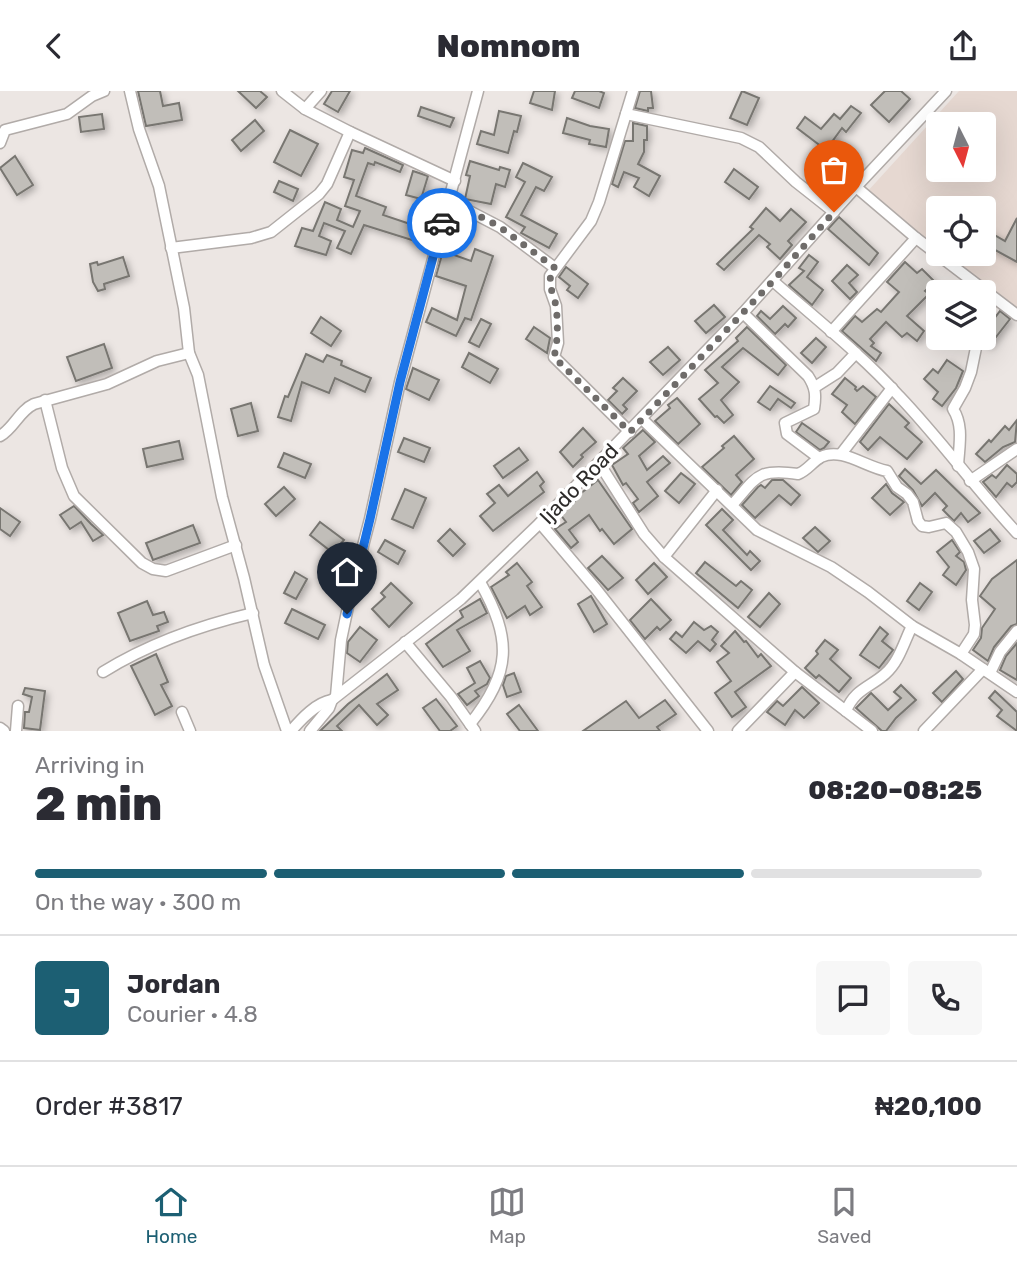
<!DOCTYPE html>
<meta charset="utf-8">
<style>
body{margin:0;font-family:Rubik,sans-serif;background:#f7f7f7;color:#2b2b33;height:100vh;display:flex;flex-direction:column;font-size:26px;white-space:nowrap}
*{box-sizing:border-box;margin:0}
p{font-size:23px;color:#7c7c81}
.icon{flex:none;width:38px;height:38px;fill:none;stroke:currentColor;stroke-width:2;stroke-linecap:round;stroke-linejoin:round}
.map{position:relative;height:640px;overflow:hidden}
.sheet{display:flex;flex-direction:column;background:#fff;flex:1}
.sheet>*{flex:none}
.needle{width:46px;rotate:174deg}
.tools{position:absolute;left:926px;top:21px;display:grid;gap:14px}
.tools a{display:grid;place-items:center;width:70px;height:70px;border-radius:7px;background:#fff;box-shadow:0 7px 28px #0002;font-size:35px}
.pin{position:absolute;display:grid;place-items:center;width:60px;height:60px;color:#fff;margin:-72px -30px;border-radius:50% 50% 50% 0;rotate:-45deg;box-shadow:0 0 7px #0007}
.pin .icon{rotate:45deg}
.courier{position:absolute;display:grid;place-items:center;width:70px;height:70px;margin:-35px;border:5px solid #1a73e8;border-radius:50%;background:#fff;color:#222;box-shadow:0 2px 9px #0007}
.overview em{font-style:normal;font-weight:800}
.overview div{display:flex;flex-direction:column-reverse}
.overview{display:flex;align-items:center;justify-content:space-between;height:119px;padding:0 35px}
h1{font-size:46px;font-weight:800;line-height:52px}
.bar{display:grid;grid-template-columns:repeat(4,1fr);gap:10px 7px;align-content:center;height:84px;padding:0 35px}
.bar i{height:9px;border-radius:5px;background:#e1e1e2}
.bar .selected{background:#1c5f73}
.bar p{grid-column:span 4}
.line{display:flex;align-items:center;gap:18px;padding:0 35px;border-top:2px solid #e1e1e2}
.line div{flex:1}
.round{display:grid;place-items:center;flex:none;width:74px;height:74px;border-radius:7px;background:#f7f7f7}
header{display:flex;justify-content:space-between;align-items:center;height:91px;padding:0 35px;background:#fff;font-size:32px;font-weight:800}
.tabs{display:flex;justify-content:space-around;align-items:center;height:98px;border-top:2px solid #e1e1e2;background:#fff;font-size:19px;color:#7c7c81}
.tabs a{display:grid;justify-items:center;gap:4px}
.tabs .selected{color:#1c5f73}
.map>svg:first-child{display:block}
.built{fill:#e6d8d1;fill-rule:evenodd}
.building{fill:#c1beb9;stroke:#787671;stroke-width:2;filter:url(#shadow)}
.lines{fill:none;stroke-linecap:round;stroke-linejoin:round}
.minor-casing{stroke:#b1aba8;stroke-width:13}
.minor{stroke:#fff;stroke-width:10}
.done{stroke:#6f6c6a;stroke-width:7;stroke-dasharray:0 12.6}
.route{stroke:#1a73e8;stroke-width:9}
.labels{text-anchor:middle;stroke-width:7;stroke-linejoin:round;paint-order:stroke}
.street-label{font-size:21px;fill:#2c2a29;stroke:#fff}
</style>
<header><svg class="icon" aria-label="back" viewBox="0 0 24 24"><path d="M15 5l-7 7 7 7"/></svg>Nomnom<svg class="icon" aria-label="share" viewBox="0 0 24 24"><path d="M12 15V3M7 8l5-5 5 5M5 13v7h14v-7"/></svg></header>
<div class="map">
<svg width="1017" height="640" viewBox="0 0 1017 640">
<defs>
<filter id="shadow"><feDropShadow dx="3" dy="3" stdDeviation="3.5" flood-color="#0004"/></filter>
</defs>
<rect width="100%" height="100%" fill="#ece6e3"/>
<path class="built" d="M959 0H1017V217L945 163H984V117H938V158L923 149 867 101ZM938 33H984V79H938Z"/>
<g class="building">
<polygon points="138,0 160,0 163,15 179,12 182,29 146,35"/>
<polygon points="238,0 260,0 267,6 256,17"/>
<polygon points="332,0 350,0 338,21 324,13"/>
<polygon points="534,0 555,0 552,19 530,12"/>
<polygon points="575,0 599,0 604,2 599,17 572,7"/>
<polygon points="640,0 651,0 653,17 648,17 648,20 635,17"/>
<polygon points="742,0 759,7 747,34 730,27"/>
<polygon points="885,0 901,0 910,8 889,31 871,14"/>
<polygon points="851,15 861,22 846,41 842,37 826,59 797,37 805,26 821,38 834,23 840,28"/>
<polygon points="421,16 454,27 450,36 418,25"/>
<polygon points="499,20 521,25 517,41 514,40 508,62 477,53 481,40 494,44"/>
<polygon points="102,23 104,38 81,41 79,26"/>
<polygon points="567,27 590,35 609,38 606,56 589,53 590,49 563,42"/>
<polygon points="255,29 264,40 241,60 232,49"/>
<polygon points="633,32 647,35 647,49 644,49 644,61 638,73 660,85 649,105 634,96 639,87 624,81 618,96 612,93 625,50 633,50"/>
<polygon points="290,39 318,53 301,85 274,71"/>
<polygon points="365,57 403,74 400,81 375,71 374,74 368,72 356,105 386,116 383,124 419,136 415,150 364,134 351,163 337,157 345,140 324,132 319,145 331,150 326,164 295,155 302,137 313,140 325,111 341,118 337,129 353,136 360,120 345,115 354,89 344,86 352,59 363,62"/>
<polygon points="15,65 33,94 17,104 0,77"/>
<polygon points="845,65 858,75 850,86 844,82 837,92 834,90 825,102 813,93 826,75 834,80"/>
<polygon points="470,70 499,79 500,76 510,79 505,96 496,93 491,113 465,108 470,85 466,84"/>
<polygon points="523,72 552,86 544,100 536,96 521,124 557,143 549,157 521,142 525,136 506,126 525,91 516,86"/>
<polygon points="734,78 758,96 749,108 725,91"/>
<polygon points="413,80 428,85 421,108 406,104"/>
<polygon points="279,90 298,98 293,110 274,101"/>
<polygon points="766,117 780,130 791,118 806,131 788,150 792,154 780,168 767,156 770,153 759,144 724,179 717,173 753,138 750,136"/>
<polygon points="839,126 878,162 869,174 828,138"/>
<polygon points="1017,127 1017,171 984,153 984,138 1005,150"/>
<polygon points="475,158 493,165 471,229 465,227 456,245 426,231 432,217 457,229 466,195 436,185 443,160 471,170"/>
<polygon points="809,164 818,171 807,186 823,199 812,214 789,194 804,180 799,177"/>
<polygon points="123,166 129,185 104,193 105,198 98,200 93,191 90,173 97,171 98,174"/>
<polygon points="905,171 917,182 922,178 935,191 925,200 929,203 907,225 924,240 917,250 907,242 902,246 886,231 870,248 874,252 871,255 881,262 876,270 842,240 855,225 862,231 877,218 881,221 899,201 887,191"/>
<polygon points="847,174 858,184 849,192 857,201 850,208 832,190"/>
<polygon points="566,176 588,193 578,207 567,199 570,195 559,186"/>
<polygon points="714,214 725,226 706,242 695,230"/>
<polygon points="783,215 796,227 788,236 785,233 775,243 757,225 761,220 770,228"/>
<polygon points="1000,220 1010,228 989,255 985,251 984,241"/>
<polygon points="321,226 341,240 331,255 311,242"/>
<polygon points="481,228 491,233 479,256 469,251"/>
<polygon points="534,236 550,247 547,262 526,248"/>
<polygon points="747,236 786,274 778,284 743,257 722,276 739,291 721,309 733,324 724,332 717,325 715,326 699,308 718,292 705,279 738,250 736,247"/>
<polygon points="816,247 826,256 812,272 801,262"/>
<polygon points="104,253 112,277 76,290 67,266"/>
<polygon points="668,256 680,269 663,284 650,271"/>
<polygon points="469,262 498,278 490,292 462,276"/>
<polygon points="306,263 323,271 327,264 342,270 341,274 371,287 365,301 335,287 329,302 302,291 291,330 278,326 285,305 288,306"/>
<polygon points="947,269 963,280 956,297 942,315 933,308 938,301 924,288 933,278 938,282"/>
<polygon points="413,277 439,289 429,309 406,298"/>
<polygon points="623,287 637,300 623,314 627,318 622,323 608,309 617,300 613,297"/>
<polygon points="845,287 856,296 855,298 857,300 863,295 876,306 855,333 842,321 847,314 832,303"/>
<polygon points="770,295 795,312 791,317 778,308 770,319 758,311"/>
<polygon points="677,307 700,333 678,353 655,330 670,317 668,314"/>
<polygon points="251,312 258,340 238,345 231,318"/>
<polygon points="889,313 909,332 905,336 922,351 907,368 880,346 868,359 860,351"/>
<polygon points="1017,329 1015,351 1003,356 985,371 976,363 989,349 991,351 1005,335 1009,339"/>
<polygon points="802,332 829,351 824,357 820,359 796,341"/>
<polygon points="583,337 596,351 581,364 583,366 573,376 560,361"/>
<polygon points="643,339 655,351 639,365 647,379 663,365 670,372 647,391 658,405 639,421 633,412 638,408 626,392 623,394 612,374 628,363 623,357"/>
<polygon points="734,345 754,368 736,384 742,391 731,404 702,376 724,357 722,355"/>
<polygon points="404,347 430,357 424,371 398,361"/>
<polygon points="179,350 183,368 147,376 143,358"/>
<polygon points="519,357 528,369 503,387 494,375"/>
<polygon points="284,362 311,373 305,387 278,376"/>
<polygon points="1007,374 1017,383 1017,391 1012,396 1007,392 996,406 983,391 992,384 996,387"/>
<polygon points="905,378 921,393 936,379 980,422 968,431 961,422 954,430 943,419 947,415 935,402 922,415 913,399 899,385"/>
<polygon points="537,381 544,391 540,395 544,401 493,440 480,425 495,412 487,403 499,394 508,405"/>
<polygon points="681,382 695,393 679,412 665,400"/>
<polygon points="598,389 632,438 614,453 602,438 600,440 589,424 569,439 578,451 571,457 555,438 566,431 560,423 575,410 576,406"/>
<polygon points="772,389 783,389 800,404 791,414 779,404 755,427 742,414 758,396 761,394 765,397"/>
<polygon points="886,393 892,402 904,411 890,424 872,407"/>
<polygon points="284,396 295,408 276,425 265,413"/>
<polygon points="405,398 426,407 413,437 392,428"/>
<polygon points="74,415 91,433 103,444 93,450 81,431 70,438 60,424"/>
<polygon points="0,417 20,431 10,445 0,438"/>
<polygon points="722,418 733,429 723,439 747,464 750,460 760,470 751,479 706,434"/>
<polygon points="320,431 344,449 333,462 310,444"/>
<polygon points="193,434 200,452 153,469 146,452"/>
<polygon points="815,436 830,450 818,461 803,447"/>
<polygon points="450,438 465,453 453,465 438,450"/>
<polygon points="990,438 1000,450 984,462 974,450"/>
<polygon points="385,449 405,460 398,473 378,461"/>
<polygon points="952,449 960,461 956,465 964,471 966,479 956,494 943,484 949,476 937,461"/>
<polygon points="602,465 623,487 608,499 588,477"/>
<polygon points="1017,469 1017,533 1011,535 994,556 988,570 973,559 981,547 982,537 995,518 980,505 992,488"/>
<polygon points="705,471 736,495 741,490 752,499 738,517 696,482"/>
<polygon points="517,472 532,491 527,495 542,516 530,524 525,515 507,527 491,496 509,484 506,481"/>
<polygon points="654,472 667,486 648,503 636,489"/>
<polygon points="295,481 307,488 296,508 284,502"/>
<polygon points="391,492 412,512 389,536 372,518 385,506 381,502"/>
<polygon points="920,492 932,501 919,519 907,510"/>
<polygon points="769,502 780,513 760,536 748,526"/>
<polygon points="591,505 607,533 594,541 578,513"/>
<polygon points="480,508 487,522 457,539 470,560 443,576 426,553 463,526 460,520"/>
<polygon points="651,508 671,529 660,539 657,536 645,548 630,529"/>
<polygon points="147,510 153,524 164,521 168,531 157,535 159,540 130,550 118,522"/>
<polygon points="292,518 325,534 318,548 285,532"/>
<polygon points="694,531 704,539 711,535 718,541 712,549 716,553 710,560 698,550 686,562 670,548 676,541 682,546"/>
<polygon points="360,536 377,549 360,571 347,562 348,551"/>
<polygon points="880,536 888,543 882,550 893,559 879,577 860,564"/>
<polygon points="735,540 744,551 746,550 758,566 761,563 771,575 735,601 746,616 732,626 715,602 731,590 717,571 729,562 721,555"/>
<polygon points="825,549 838,559 830,568 851,587 839,601 819,584 816,587 805,577 818,563 816,560"/>
<polygon points="1017,552 1017,589 1000,579 1006,565"/>
<polygon points="156,563 168,591 161,594 172,615 155,624 131,575"/>
<polygon points="480,570 490,587 487,593 475,600 479,605 467,614 458,603 475,592 467,577"/>
<polygon points="956,580 963,588 942,611 933,602"/>
<polygon points="514,582 521,601 507,606 503,594 506,585"/>
<polygon points="387,583 398,599 377,613 388,624 377,634 359,614 337,635 342,640 320,640 348,613"/>
<polygon points="901,594 916,609 896,627 886,640 882,640 856,617 871,602 888,619 901,607 894,601"/>
<polygon points="802,596 819,612 804,627 795,619 785,634 767,621 777,610 783,615"/>
<polygon points="25,597 45,600 40,639 24,637 25,621 29,621 32,606 23,603"/>
<polygon points="995,600 1017,621 1017,640 997,625 1002,619 989,607"/>
<polygon points="436,608 457,635 450,640 440,640 423,617"/>
<polygon points="665,609 676,623 657,636 660,640 583,640 626,610 639,627"/>
<polygon points="519,614 538,640 520,640 507,623"/>
</g>
<g class="lines">
<g class="minor-casing">
<g id="minor">
<polyline points="130,0 139,38 159,95 184,217 189,262 198,284 222,406 244,487 264,574 287,640"/>
<polyline points="282,0 305,18 350,41 455,90"/>
<polyline points="305,18 321,0"/>
<polyline points="626,23 741,47 759,56 796,91 834,121"/>
<polyline points="0,52 5,39 67,23 92,5 104,0"/>
<polyline points="856,96 916,147 1017,224"/>
<polyline points="448,109 500,136 555,177"/>
<polyline points="171,157 251,147 271,141 319,103 327,93 350,41"/>
<path d="M773 190C816 228 861 263 899 305 941 349 976 398 1017 442"/>
<path d="M743 222 808 285C816 297 816 305 814 318L785 332 787 343 819 367"/>
<polyline points="831,241 916,147"/>
<polyline points="815,296 837,282 856,262"/>
<polyline points="45,309 62,377 74,405 142,472 153,478 166,480 236,454"/>
<polyline points="642,328 757,439 831,476 868,501 912,535 961,563 1017,601"/>
<polyline points="630,341 554,266 558,252 556,215 550,198 550,185 591,130 599,111 633,0"/>
<path d="M0 345C14 337 19 320 34 313L107 293 157 270 189 262"/>
<polyline points="841,363 892,297"/>
<polyline points="599,372 644,443 664,466 795,581 872,640"/>
<path d="M958 375C959 355 964 335 953 318L965 297 971 281 978 247"/>
<polyline points="970,390 1017,358"/>
<path d="M732 414C757 386 757 377 798 383 807 380 812 371 821 366 842 356 865 376 887 380L897 396 907 403 913 411 918 430 922 435 929 436 946 432 956 441 968 461 974 478 972 509 975 534 974 543 961 563"/>
<polyline points="540,432 596,498 708,640"/>
<polyline points="664,466 717,399"/>
<polyline points="405,551 451,606 475,640"/>
<path d="M103 581C148 553 202 534 253 522"/>
<polyline points="990,582 1000,561 1017,540"/>
<polyline points="336,605 341,549 352,497 370,428 400,291 478,0"/>
<path d="M846 620C855 598 869 597 885 583 899 571 904 551 912 535"/>
<polyline points="182,621 190,640"/>
<path d="M470 633C512 581 512 548 480 491"/>
<polyline points="0,637 4,640"/>
<polyline points="16,640 18,615"/>
<path d="M291 640C302 627 316 612 332 609L461 508 540 432 743 222 856 96 946 0"/>
<polyline points="310,640 329,617 332,609"/>
<polyline points="738,640 795,581"/>
<polyline points="924,640 983,578"/>
</g>
</g>
<use href="#minor" class="minor"/>
</g>
<g class="lines">
<path class="done" d="M442 132 448 108 500 136 555 177C545 190 553 200 556 215 558 232 558 249 554 266L630 341 773 190 834 121"/>
<polyline class="route" points="347,523 370,428 400,291 442,132"/>
</g>
<g class="labels">
<g class="street-label">
<text transform="translate(579 393) rotate(-46)" y="7">Ijado Road</text>
</g>
</g>
</svg>
<div class="tools">
<a><svg class="needle" viewBox="-14 -14 28 28"><path d="M0-13l5 13h-10z" fill="#e53935"/><path d="M0 13l5-13h-10z" fill="#7c7c81"/></svg></a>
<a><svg class="icon" aria-label="locate" viewBox="0 0 24 24"><circle cx="12" cy="12" r="6"/><path d="M12 2v4M12 18v4M2 12h4M18 12h4"/></svg></a>
<a><svg class="icon" aria-label="layers" viewBox="0 0 24 24"><path d="M12 4l9 5-9 5-9-5zM3 14l9 5 9-5"/></svg></a>
</div>
<div class="pin" style="left:834px;top:121px;background:#ea580c"><svg class="icon" aria-label="bag" viewBox="0 0 24 24"><path d="M5 8h14l-1 12H6zM9 8a3 3 0 0 1 6 0"/></svg></div>
<div class="pin" style="left:347px;top:523px;background:#1f2937"><svg class="icon" aria-label="home" viewBox="0 0 24 24"><path d="M3 11l9-7 9 7M6 9v11h12V9"/></svg></div>
<div class="courier" style="left:442px;top:132px"><svg class="icon" aria-label="car" viewBox="0 0 24 24"><path d="M5 17H2v-5l4-1 3-4h7l3 4 3 1v5h-3M9 17h6M6 11h13"/><circle cx="7" cy="17" r="2"/><circle cx="17" cy="17" r="2"/></svg></div>
</div>
<section class="sheet">
<div class="overview"><div><h1>2 min</h1><p>Arriving in</p></div><em>08:20–08:25</em></div>
<div class="bar"><i class="selected"></i><i class="selected"></i><i class="selected"></i><i></i><p>On the way · 300 m</p></div>
<div class="line" style="height:126px"><b class="round" style="background:#1c5f73;color:#fff">J</b><div><b>Jordan</b><p>Courier · 4.8</p></div><a class="round"><svg class="icon" aria-label="chat" viewBox="0 0 24 24"><path d="M4 5h16v11H9l-5 4z"/></svg></a><a class="round"><svg class="icon" aria-label="phone" viewBox="0 0 24 24"><path d="M5 4h4l2 5-3 2q2 4 5 5l2-3 5 2v4C11 20 4 13 5 4z"/></svg></a></div>
<div class="line" style="height:91px"><div>Order #3817</div><b>₦20,100</b></div>
</section>
<nav class="tabs">
<a class="selected"><svg class="icon" aria-label="home" viewBox="0 0 24 24"><path d="M3 11l9-7 9 7M6 9v11h12V9"/></svg>Home</a>
<a><svg class="icon" aria-label="map" viewBox="0 0 24 24"><path d="M3 6l6-2 6 2 6-2v14l-6 2-6-2-6 2zM9 4v14M15 6v14"/></svg>Map</a>
<a><svg class="icon" aria-label="saved" viewBox="0 0 24 24"><path d="M7 4h10v16l-5-4-5 4z"/></svg>Saved</a>
</nav>
